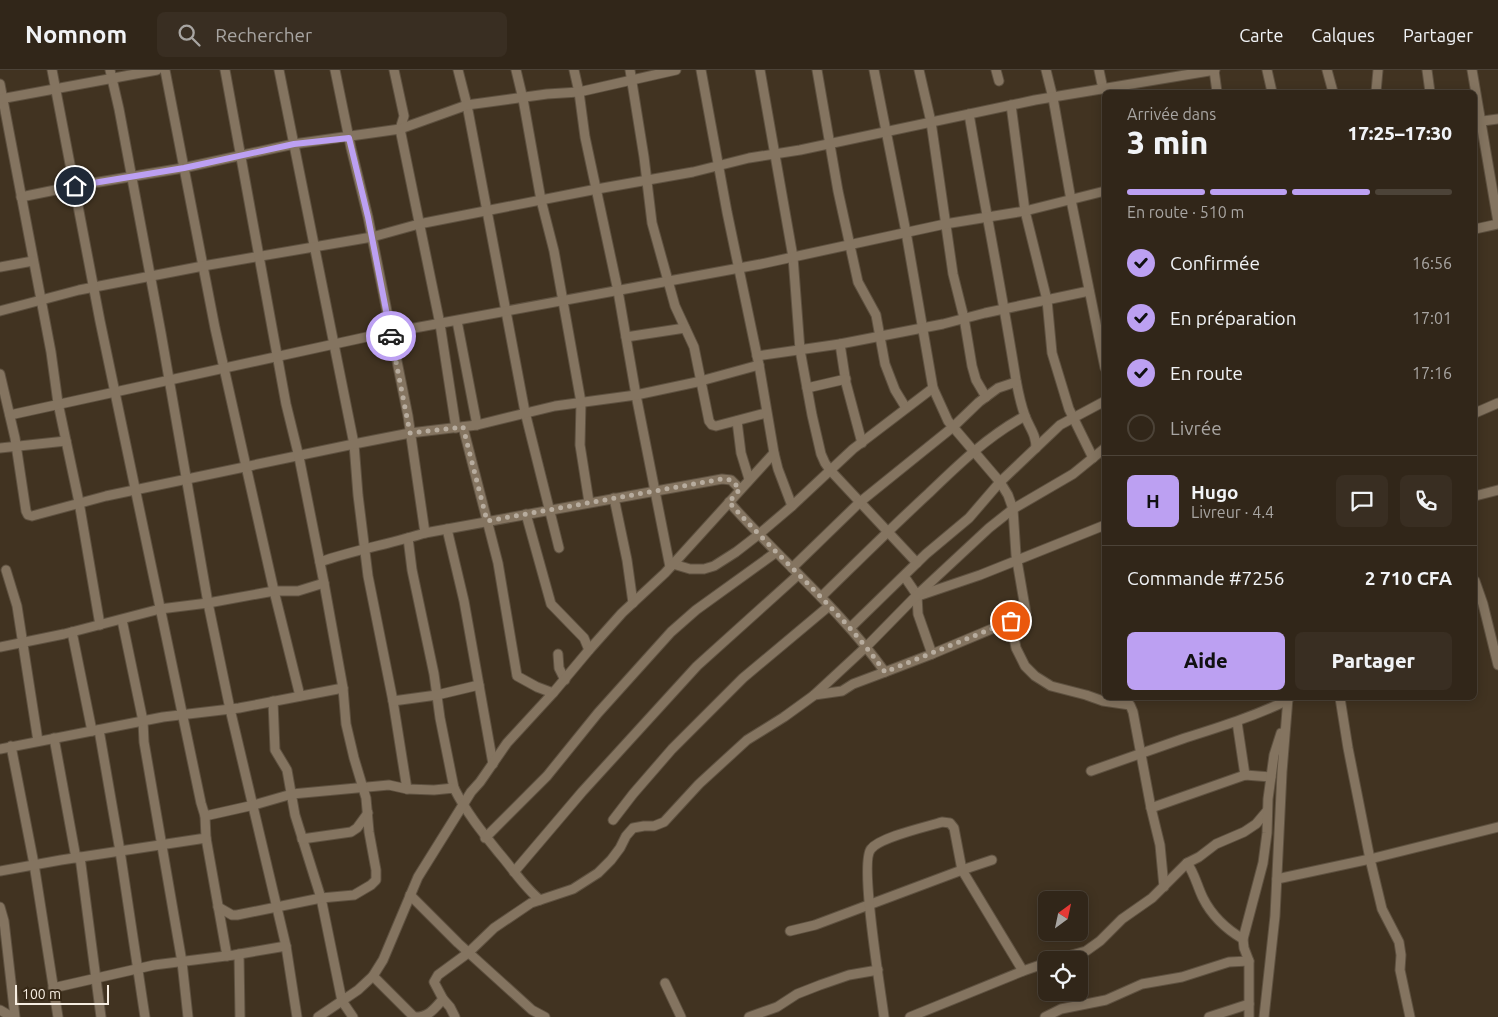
<!DOCTYPE html>
<html lang="fr">
<meta charset="utf-8">
<style>
body{margin:0;font-family:Ubuntu,sans-serif;background:#392e22;color:#f1f3f6;height:100vh;display:flex;flex-direction:column;font-size:19px;white-space:nowrap}
*{box-sizing:border-box;margin:0}
p{font-size:16px;color:#a8a5a2}
.icon{flex:none;width:28px;height:28px;fill:none;stroke:currentColor;stroke-width:2;stroke-linecap:round;stroke-linejoin:round}
.map{position:relative;flex:1;overflow:hidden}
.drawer{position:absolute;left:1102px;top:20px;width:375px;height:610px;display:flex;flex-direction:column;background:#312619;border-radius:8px;box-shadow:0 2px 12px #0003,0 0 0 1px #4c4338}
.drawer>*{flex:none}
.needle{width:32px;rotate:33deg}
.tools{position:absolute;left:1038px;top:821px;display:grid;gap:10px}
.tools a{display:grid;place-items:center;width:50px;height:50px;border-radius:8px;background:#312619;box-shadow:0 2px 12px #0003,0 0 0 1px #4c4338;font-size:25px}
.scale{position:absolute;left:15px;bottom:12px;width:94px;box-sizing:border-box;padding-left:5px;border:2px solid #f6ede1;border-top:0;font-size:14px;line-height:18px;white-space:nowrap;color:#f6ede1;-webkit-text-stroke:4px #372917;paint-order:stroke}
.pin{position:absolute;display:grid;place-items:center;width:42px;height:42px;color:#fff;margin:-21px;border:2px solid #fff;border-radius:50%;box-shadow:0 1px 5px #0007}
.courier{position:absolute;display:grid;place-items:center;width:50px;height:50px;margin:-25px;border:4px solid #bca0f2;border-radius:50%;background:#fff;color:#222;box-shadow:0 1px 6px #0007}
.head em{font-style:normal;font-weight:800}
.head div{display:flex;flex-direction:column-reverse}
.head{display:flex;align-items:center;justify-content:space-between;height:85px;padding:0 25px}
h1{font-size:32px;font-weight:800;line-height:38px}
.bar{display:grid;grid-template-columns:repeat(4,1fr);gap:8px 5px;align-content:center;height:60px;padding:0 25px}
.bar i{height:6px;border-radius:4px;background:#4c4338}
.bar .active{background:#bca0f2}
.bar p{grid-column:span 4}
.line{display:flex;align-items:center;gap:12px;padding:0 25px;border-top:1px solid #4c4338}
.line div{flex:1}
.round{display:grid;place-items:center;flex:none;width:52px;height:52px;border-radius:8px;background:#392e22}
ol{padding:0 25px;list-style:none}
li{display:flex;align-items:center;gap:15px;height:55px}
li p{margin-inline-start:auto}
li .icon{padding:5px;border-radius:50%;background:#bca0f2;color:#111;stroke-width:4}
li:last-child{color:#a8a5a2}
li i{width:28px;height:28px;border:2px solid #4c4338;border-radius:50%}
.primary-button{display:flex;gap:10px;margin-top:auto;padding:10px 25px}
.primary-button a{flex:1;height:58px;border-radius:8px;background:#bca0f2;color:#111;font-size:20px;font-weight:800;line-height:58px;text-align:center}
.primary-button a+a{background:#392e22;color:#f1f3f6}
header{display:flex;align-items:center;gap:30px;box-sizing:border-box;height:70px;padding:0 25px;background:#312619;border-bottom:1px solid #4c4338}
header strong{font-size:24px}
nav{display:flex;gap:28px;margin-inline-start:auto;font-size:18px}
.search{width:350px;height:45px;background:#392e22;display:flex;align-items:center;gap:12px;box-sizing:border-box;padding:0 18px;border-radius:8px;color:#a8a5a2;font-size:19px}
.map>svg:first-child{display:block}
.lines{fill:none;stroke-linecap:round;stroke-linejoin:round}
.minor-casing{stroke:#5e5140;stroke-width:11}
.minor{stroke:#847460;stroke-width:9}
.done{stroke:#b7ac9e;stroke-width:5;stroke-dasharray:0 9}
.route{stroke:#bca0f2;stroke-width:6}
</style>
<header>
<strong>Nomnom</strong>
<div class="search"><svg class="icon" aria-label="search" viewBox="0 0 24 24"><circle cx="10" cy="10" r="6"/><path d="M15 15l6 6"/></svg>Rechercher</div>
<nav><a>Carte</a><a>Calques</a><a>Partager</a></nav>
</header>
<div class="map">
<svg width="1498" height="947" viewBox="0 0 1498 947">
<rect width="100%" height="100%" fill="#413321"/>
<g class="lines">
<g class="minor-casing">
<g id="minor">
<polyline points="110,0 119,39 161,263 208,533 230,639 286,876 297,947"/>
<polyline points="165,0 215,258 274,521 300,626"/>
<polyline points="279,0 354,374 358,425 368,506 393,631 407,719"/>
<polyline points="335,0 351,78 368,147 408,346 425,463"/>
<polyline points="394,0 404,46 400,59 440,254 456,358"/>
<polyline points="458,0 467,35 525,342 559,478"/>
<polyline points="516,0 523,29 541,130 554,181 581,332 580,375 589,432"/>
<polyline points="574,0 579,22 585,67 618,221 636,325 670,497"/>
<polyline points="630,0 644,87 652,153 675,236 694,277 709,351 712,355 716,356 766,343"/>
<polyline points="701,0 727,142 759,295 774,383 778,399 792,436"/>
<polyline points="760,0 793,187 800,280 812,345 821,384 825,393 830,400 917,493"/>
<polyline points="817,0 838,121 858,212 876,245 885,294 895,320 906,338"/>
<polyline points="874,0 906,162 933,318 948,351 1000,412 1008,425 1013,439 1016,485 1026,543 1025,545 932,584 885,602"/>
<polyline points="919,0 931,52 953,204 964,248 972,296 976,310 986,327"/>
<polyline points="996,0 999,11"/>
<polyline points="1046,0 1053,28 1071,130 1105,298"/>
<polyline points="1099,0 1103,19"/>
<polyline points="1214,0 1217,22"/>
<polyline points="1267,0 1272,22"/>
<polyline points="1327,0 1333,22"/>
<polyline points="1427,0 1430,22"/>
<polyline points="1472,0 1498,152"/>
<polyline points="0,14 51,282 58,333 79,432 100,555"/>
<polyline points="1376,22 1378,0"/>
<polyline points="0,29 157,0"/>
<polyline points="1011,35 1025,141 1047,230 1052,283 1069,339 1093,388"/>
<path d="M969 44C984 133 1002 221 1016 310 1018 321 1021 335 1025 346 1030 359 1036 364 1036 378"/>
<polyline points="1475,52 1498,49"/>
<polyline points="21,127 75,116 183,98 294,74 400,59 467,35 547,24 579,22 676,0"/>
<polyline points="1475,159 1498,154"/>
<polyline points="0,197 33,191"/>
<polyline points="0,241 79,220 203,196 372,167 419,154 597,119 693,102 749,88 800,80 1035,30 1215,0"/>
<polyline points="457,251 477,355"/>
<polyline points="626,267 685,258"/>
<polyline points="840,274 846,313 862,373"/>
<polyline points="757,286 840,274 943,254 985,243 1089,221"/>
<polyline points="0,304 15,368 26,441 28,445 32,446 106,426 354,374 410,363 477,355 555,336 636,325 697,312 759,295"/>
<polyline points="807,318 846,309"/>
<polyline points="1475,343 1498,333"/>
<polyline points="10,345 371,266 761,194 945,154 1025,141 1105,121"/>
<polyline points="737,351 741,383 749,409"/>
<polyline points="463,357 498,493 517,606 537,617 553,623"/>
<polyline points="0,378 66,371"/>
<polyline points="1475,426 1498,420"/>
<polyline points="614,428 627,490 633,533"/>
<path d="M729 432C780 490 840 539 885 602L853 614 842 621 814 625"/>
<polyline points="526,444 551,534 584,568 589,580"/>
<polyline points="447,459 464,531 493,694"/>
<polyline points="408,468 412,500 434,604 440,648 454,718"/>
<path d="M320 492C354 480 390 474 425 463L722 409 731 410 740 419"/>
<polyline points="673,494 690,499 704,499 714,496 736,482 758,465 792,436 853,379 933,318"/>
<polyline points="792,498 860,432 953,357 979,332 998,318 1016,312"/>
<polyline points="6,500 17,536 38,671"/>
<polyline points="904,506 917,525 918,544 932,584"/>
<polyline points="1475,511 1483,534 1498,595"/>
<polyline points="918,526 980,505 1105,455"/>
<path d="M821 527C857 492 892 457 929 423 959 394 988 366 1025 346"/>
<polyline points="122,550 143,651 144,672 182,892 188,947"/>
<polyline points="1011,551 1016,578 1025,596 1035,606 1051,616 1086,625 1103,631 1130,635 1133,642 1151,738 1160,775 1164,817"/>
<polyline points="850,558 926,484 969,448 1000,412 1060,355 1105,331"/>
<polyline points="72,562 92,661"/>
<polyline points="0,577 64,564 160,539 208,533 274,521 298,521 324,513"/>
<polyline points="558,584 559,598 565,610"/>
<polyline points="1340,628 1348,678 1370,789 1382,839 1399,872 1401,885 1400,900 1410,947"/>
<polyline points="273,631 275,680 287,700 295,745 321,828 342,931 353,947"/>
<polyline points="393,631 437,625 479,615"/>
<polyline points="1237,652 1245,705"/>
<polyline points="99,660 120,781 145,947"/>
<polyline points="54,668 76,788"/>
<polyline points="11,676 34,794 58,947"/>
<polyline points="0,679 163,647 239,638 343,618"/>
<path d="M1091 701C1122 690 1153 679 1185 668 1220 657 1255 646 1288 630"/>
<polyline points="1151,738 1245,705 1271,707"/>
<path d="M205 746 254 735 292 724 389 715 407 719 434 720 454 718C466 742 482 762 499 783 513 799 524 817 540 830"/>
<polyline points="613,750 633,724 672,679 743,608 829,536"/>
<polyline points="206,768 227,886"/>
<polyline points="485,768 547,706 598,643 671,562 696,540 775,483"/>
<polyline points="302,769 351,762 357,758 368,743"/>
<polyline points="80,787 101,947"/>
<path d="M1187 793C1195 804 1197 816 1203 828 1212 846 1226 859 1243 869"/>
<polyline points="0,801 61,790 206,768 205,746 201,733 100,251 52,0"/>
<polyline points="514,802 582,722 697,596 798,505"/>
<polyline points="1277,809 1370,789 1498,757"/>
<polyline points="410,825 458,873 532,940 545,947"/>
<polyline points="0,837 4,851 15,947"/>
<polyline points="218,837 232,845 237,845 321,828 354,825 371,815 376,810 376,800 369,762 366,728 354,688 346,654 343,618 324,513 299,387 286,334 225,0"/>
<polyline points="790,861 815,855 962,800 992,790"/>
<polyline points="239,884 240,947"/>
<polyline points="1054,890 1086,881 1100,871 1122,849 1152,828 1187,793 1199,787 1216,774 1244,762 1256,754 1267,741"/>
<polyline points="373,906 414,947"/>
<polyline points="665,913 681,947"/>
<polyline points="53,918 154,895 234,885 286,876"/>
<polyline points="443,929 450,937 455,947"/>
<polyline points="0,940 12,947"/>
<polyline points="318,947 358,920 373,906 383,890 418,807 471,722 480,712 507,673 553,623 589,580 622,543 665,503 774,383"/>
<path d="M416 947C429 947 435 938 443 929L434 912 438 905 468 883 494 858 531 833 573 819 598 803 611 790 620 778 626 766 633 758 644 756H654L664 752 699 714 747 670 784 647 813 626 867 576 917 525 989 458 1013 439 1073 404 1105 378"/>
<polyline points="749,947 777,937 797,924 820,915 849,905 878,900"/>
<path d="M884 947C881 922 859 792 871 779 880 767 926 757 942 752L950 753 954 758 962 800 1023 901"/>
<polyline points="910,947 1023,901 1046,893"/>
<polyline points="1045,947 1061,939 1106,930 1142,914 1182,907 1229,892 1249,891"/>
<polyline points="1209,947 1249,934"/>
<polyline points="1249,947 1249,891 1244,878 1243,869 1263,793 1267,763 1268,729 1274,685 1281,663"/>
<polyline points="1264,947 1275,846 1282,702 1288,628"/>
</g>
</g>
<use href="#minor" class="minor"/>
</g>
<g class="lines">
<path class="done" d="M391 266 410 363 463 357 487 451 722 409 731 410 740 419 729 432C780 490 840 539 885 602L1011 551"/>
<polyline class="route" points="75,116 184,98 294,74 349,68 368,147 391,266"/>
</g>
</svg>
<div class="tools">
<a><svg class="needle" viewBox="-14 -14 28 28"><path d="M0-13l5 13h-10z" fill="#e53935"/><path d="M0 13l5-13h-10z" fill="#a8a5a2"/></svg></a>
<a><svg class="icon" aria-label="locate" viewBox="0 0 24 24"><circle cx="12" cy="12" r="6"/><path d="M12 2v4M12 18v4M2 12h4M18 12h4"/></svg></a>
</div>
<div class="scale">100 m</div>
<div class="pin" style="left:1011px;top:551px;background:#ea580c"><svg class="icon" aria-label="bag" viewBox="0 0 24 24"><path d="M5 8h14l-1 12H6zM9 8a3 3 0 0 1 6 0"/></svg></div>
<div class="pin" style="left:75px;top:116px;background:#1f2937"><svg class="icon" aria-label="home" viewBox="0 0 24 24"><path d="M3 11l9-7 9 7M6 9v11h12V9"/></svg></div>
<div class="courier" style="left:391px;top:266px"><svg class="icon" aria-label="car" viewBox="0 0 24 24"><path d="M5 17H2v-5l4-1 3-4h7l3 4 3 1v5h-3M9 17h6M6 11h13"/><circle cx="7" cy="17" r="2"/><circle cx="17" cy="17" r="2"/></svg></div>
<section class="drawer">
<div class="head"><div><h1>3 min</h1><p>Arrivée dans</p></div><em>17:25–17:30</em></div>
<div class="bar"><i class="active"></i><i class="active"></i><i class="active"></i><i></i><p>En route · 510 m</p></div>
<ol>
<li><svg class="icon" aria-label="check" viewBox="0 0 24 24"><path d="M5 12l5 5 9-10"/></svg>Confirmée<p>16:56</p></li>
<li><svg class="icon" aria-label="check" viewBox="0 0 24 24"><path d="M5 12l5 5 9-10"/></svg>En préparation<p>17:01</p></li>
<li><svg class="icon" aria-label="check" viewBox="0 0 24 24"><path d="M5 12l5 5 9-10"/></svg>En route<p>17:16</p></li>
<li><i></i>Livrée</li>
</ol>
<div class="line" style="height:90px"><b class="round" style="background:#bca0f2;color:#111">H</b><div><b>Hugo</b><p>Livreur · 4.4</p></div><a class="round"><svg class="icon" aria-label="chat" viewBox="0 0 24 24"><path d="M4 5h16v11H9l-5 4z"/></svg></a><a class="round"><svg class="icon" aria-label="phone" viewBox="0 0 24 24"><path d="M5 4h4l2 5-3 2q2 4 5 5l2-3 5 2v4C11 20 4 13 5 4z"/></svg></a></div>
<div class="line" style="height:65px"><div>Commande #7256</div><b>2 710 CFA</b></div>
<div class="primary-button"><a>Aide</a><a>Partager</a></div>
</section>
</div>
